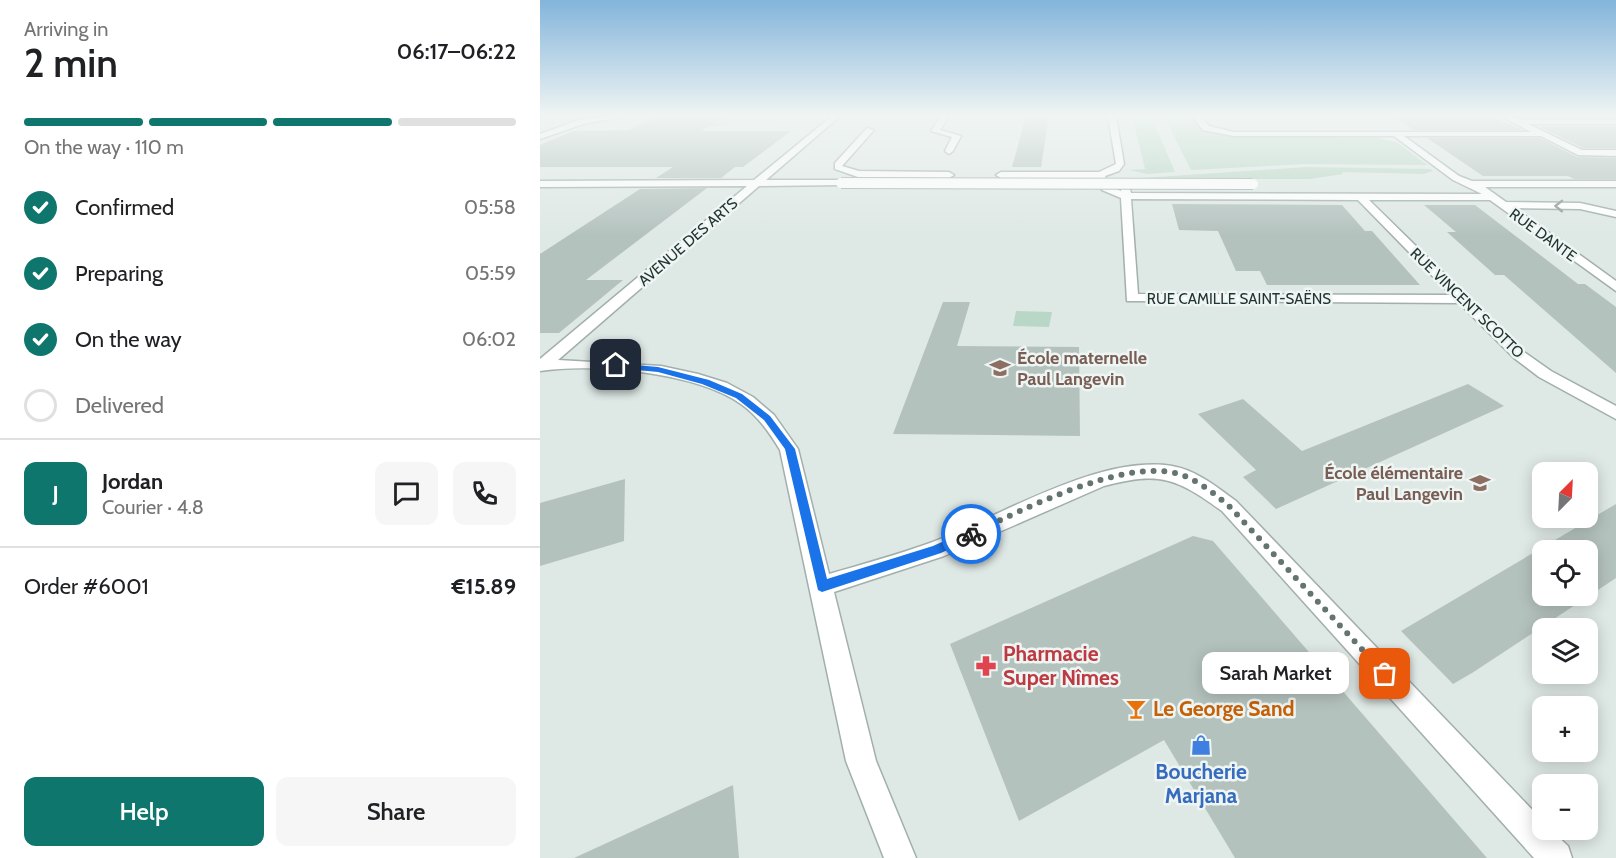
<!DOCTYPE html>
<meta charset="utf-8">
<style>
body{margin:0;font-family:Cabin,sans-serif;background:#f6f6f6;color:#202124;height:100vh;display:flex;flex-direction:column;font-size:22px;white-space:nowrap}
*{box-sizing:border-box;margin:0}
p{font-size:20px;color:#757577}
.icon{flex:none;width:33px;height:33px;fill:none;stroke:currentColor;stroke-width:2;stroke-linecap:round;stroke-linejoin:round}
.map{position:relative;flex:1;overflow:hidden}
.drawer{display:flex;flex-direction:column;background:#fff;width:540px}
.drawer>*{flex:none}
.needle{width:39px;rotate:24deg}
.buttons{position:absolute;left:992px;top:462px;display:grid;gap:12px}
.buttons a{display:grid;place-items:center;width:66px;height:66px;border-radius:12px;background:#fff;box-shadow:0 3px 15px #0003;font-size:30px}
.pin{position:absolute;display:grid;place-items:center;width:51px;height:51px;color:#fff;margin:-26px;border-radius:12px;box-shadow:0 3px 9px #0006}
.courier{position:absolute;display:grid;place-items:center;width:60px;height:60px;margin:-30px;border:4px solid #1a73e8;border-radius:50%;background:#fff;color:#222;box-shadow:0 2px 8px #0007}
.bubble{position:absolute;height:42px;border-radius:12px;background:#fff;box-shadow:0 3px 15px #0003;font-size:20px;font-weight:600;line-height:42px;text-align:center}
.headline em{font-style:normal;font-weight:600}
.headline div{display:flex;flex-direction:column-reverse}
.headline{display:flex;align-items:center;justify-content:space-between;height:102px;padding:0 24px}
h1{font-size:39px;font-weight:600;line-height:45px}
.bar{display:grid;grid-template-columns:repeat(4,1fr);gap:9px 6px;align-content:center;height:72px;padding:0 24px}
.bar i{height:8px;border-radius:4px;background:#e0e0e0}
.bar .active{background:#0f766e}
.bar p{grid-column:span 4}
.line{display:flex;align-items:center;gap:15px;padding:0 24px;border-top:2px solid #e0e0e0}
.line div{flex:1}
.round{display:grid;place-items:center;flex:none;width:63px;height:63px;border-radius:12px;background:#f6f6f6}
ol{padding:0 24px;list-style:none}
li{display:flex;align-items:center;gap:18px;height:66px}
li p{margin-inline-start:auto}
li .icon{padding:6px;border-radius:50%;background:#0f766e;color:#fff;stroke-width:4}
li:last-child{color:#757577}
li i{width:33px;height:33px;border:3px solid #e0e0e0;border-radius:50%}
.primary-button{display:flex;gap:12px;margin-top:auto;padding:12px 24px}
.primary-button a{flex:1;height:69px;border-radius:12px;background:#0f766e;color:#fff;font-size:24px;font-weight:600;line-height:69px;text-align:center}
.primary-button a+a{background:#f6f6f6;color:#202124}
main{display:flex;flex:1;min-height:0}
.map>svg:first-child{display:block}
.green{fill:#b9d7c6}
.building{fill:#b4c2be;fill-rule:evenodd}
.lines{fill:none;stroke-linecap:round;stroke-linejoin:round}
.street-casing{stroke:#a2afac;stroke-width:3}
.street{fill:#fff;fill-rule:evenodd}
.street-bridge-casing{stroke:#a2afac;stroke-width:12;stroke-linecap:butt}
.street-bridge{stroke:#fff;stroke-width:10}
.oneway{stroke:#909a99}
.route{fill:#1a73e8}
.done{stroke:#647471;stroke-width:6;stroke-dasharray:0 10.8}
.labels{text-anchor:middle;stroke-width:5;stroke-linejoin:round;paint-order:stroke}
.far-street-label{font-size:15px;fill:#223533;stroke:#eef5f3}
.education-label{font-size:18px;font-weight:bold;fill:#785e54;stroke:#eef5f3;text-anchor:start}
.near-health-label{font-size:21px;font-weight:bold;fill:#be3a42;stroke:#eef5f3;text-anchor:start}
.near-food-label{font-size:21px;font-weight:bold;fill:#c56008;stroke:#eef5f3;text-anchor:start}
.near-shop-label{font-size:21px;font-weight:bold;fill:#366cbe;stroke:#eef5f3}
</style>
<main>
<section class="drawer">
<div class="headline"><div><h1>2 min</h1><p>Arriving in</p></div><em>06:17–06:22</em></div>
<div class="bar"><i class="active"></i><i class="active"></i><i class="active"></i><i></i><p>On the way · 110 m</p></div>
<ol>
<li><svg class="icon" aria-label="check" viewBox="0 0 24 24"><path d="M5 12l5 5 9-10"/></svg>Confirmed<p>05:58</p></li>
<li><svg class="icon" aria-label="check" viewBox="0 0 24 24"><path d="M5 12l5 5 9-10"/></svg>Preparing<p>05:59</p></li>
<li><svg class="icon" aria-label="check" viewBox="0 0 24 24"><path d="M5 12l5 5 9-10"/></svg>On the way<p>06:02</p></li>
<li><i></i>Delivered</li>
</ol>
<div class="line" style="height:108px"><b class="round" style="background:#0f766e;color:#fff">J</b><div><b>Jordan</b><p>Courier · 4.8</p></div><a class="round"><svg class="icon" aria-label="chat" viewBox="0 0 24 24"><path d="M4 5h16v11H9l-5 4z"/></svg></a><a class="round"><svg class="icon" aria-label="phone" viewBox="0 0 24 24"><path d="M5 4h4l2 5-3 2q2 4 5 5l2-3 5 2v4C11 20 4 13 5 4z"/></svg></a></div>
<div class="line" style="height:78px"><div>Order #6001</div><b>€15.89</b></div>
<div class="primary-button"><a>Help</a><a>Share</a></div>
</section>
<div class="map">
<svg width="1076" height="858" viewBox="0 0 1076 858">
<rect width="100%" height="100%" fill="#dee8e5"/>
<g class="green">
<polygon points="185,116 258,116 241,120 190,125 217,117 185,125 167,127"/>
<polygon points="584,116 611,116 635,172 607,174 589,170 605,169 593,120 582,120"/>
<polygon points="624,116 649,117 654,119 662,129 689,136 840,138 858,143 887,165 764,164 651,170"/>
<polygon points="767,167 891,169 893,171 884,174 802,172 803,174 770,179 587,179"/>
<polygon points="476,311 512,312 509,327 473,326"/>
</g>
<g class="building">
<polygon points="118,116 185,116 161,131 251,131 203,167 195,167 181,178 116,178 133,167 0,167 0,145 33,131 89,130"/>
<polygon points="486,116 509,116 501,167 472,167"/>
<polygon points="853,116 950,116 982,130 874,130"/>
<polygon points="1000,127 1076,127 1076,148 1043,148"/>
<polygon points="887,138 1000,138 1037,157 1076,158 1076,179 1034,179 1028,176 943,176"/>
<polygon points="167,188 46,280 83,280 19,333 0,333 0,254 100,189"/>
<polygon points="632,204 802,205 825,231 832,231 880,285 727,285 720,271 696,271 678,231 639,230"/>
<polygon points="884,205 935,205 1038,284 1045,284 1076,307 1076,373 964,275 955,275 907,232 916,232"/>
<polygon points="403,302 430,302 417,346 539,347 540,436 353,434"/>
<polygon points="928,384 964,406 736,509 703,477 716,470 658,414 703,399 762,451"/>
<polygon points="85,479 84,541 0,566 0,503"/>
<path d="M1076 504V578L932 673 913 684 861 631ZM1002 550H1047V596H1002Z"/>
<polygon points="653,536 673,541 947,858 695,858 624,740 479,821 410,644"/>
<polygon points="193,785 199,858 34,858"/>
</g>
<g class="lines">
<g class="street-casing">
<g id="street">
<polygon points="70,116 89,116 43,124 0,139 0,134 39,120"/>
<path d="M292 116H300L226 180H301L304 181V185L219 186 18 360 121 366 158 374 187 383 213 397 234 415 258 449 289 574C323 564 357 555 390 543 459 517 559 454 632 466 656 470 677 487 696 501L1002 820V830H1011L1028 846 1032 858H994L682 511C636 478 620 471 564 486L404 556 294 592 336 761 376 858H344L306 761 240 450C229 432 218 416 201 404 156 372 54 363 0 371V359L207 186 0 187V181L214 180Z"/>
<polygon points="401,116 409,116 400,130 421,136 413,151 409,154 405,151 412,137 391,131"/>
<path d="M568 116H576L584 164 579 171 565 176 569 186 581 191 582 182H588L591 193 942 194 913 180 854 136H694L663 130 652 116H660L669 126 694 132H991L961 116H970L980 120H1076V124H988L1042 150H1076V156L1038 155 1001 136H864L919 176 932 181H1076V187H945L966 202 1040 203 1076 211V217L1040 209 975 208 1076 281V291L950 200H829L984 352 1011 371 1076 406V419L999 377 974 358 919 303 587 301 581 198 562 190 556 178H461L456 175 461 172H559L576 164ZM591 199 818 200 911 295 598 294Z"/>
<polygon points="327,128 334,130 302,166 319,171 409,172 414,175 409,178 318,177 295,169 295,163"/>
</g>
</g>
<use href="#street" class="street"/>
<g class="street-bridge-casing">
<polyline id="street-bridge" points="301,183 713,184"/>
</g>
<use href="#street-bridge" class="street-bridge"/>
</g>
<defs><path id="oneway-chevron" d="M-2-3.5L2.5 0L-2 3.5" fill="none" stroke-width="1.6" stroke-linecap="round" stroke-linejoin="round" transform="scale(1.5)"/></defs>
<use class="oneway" href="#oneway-chevron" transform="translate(1019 206) rotate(-179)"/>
<linearGradient id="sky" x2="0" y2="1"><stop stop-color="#83b4db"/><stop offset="0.49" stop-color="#f0f5f3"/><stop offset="1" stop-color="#f0f5f3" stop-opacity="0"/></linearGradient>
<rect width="1076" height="236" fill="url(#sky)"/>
<polygon class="route" points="73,363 118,367 169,380 202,394 230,416 255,449 287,579 393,546 431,529 437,534 435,537 401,553 282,592 278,590 245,449 224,420 196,398 162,384 118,372 76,368 73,367"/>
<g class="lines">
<path class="done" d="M431 534C482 510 580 460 635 473 656 478 673 493 689 506L845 674"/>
</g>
<defs>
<g id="school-bare" transform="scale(1.62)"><path d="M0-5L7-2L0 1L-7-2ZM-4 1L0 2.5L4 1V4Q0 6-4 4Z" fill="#8d6e63" stroke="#eef5f3" stroke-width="2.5" paint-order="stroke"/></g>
<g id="pharmacy-bare" transform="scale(1.62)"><path d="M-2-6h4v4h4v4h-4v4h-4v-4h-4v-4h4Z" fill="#e0444e" stroke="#eef5f3" stroke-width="2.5" paint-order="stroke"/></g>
<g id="bar-bare" transform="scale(1.62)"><path d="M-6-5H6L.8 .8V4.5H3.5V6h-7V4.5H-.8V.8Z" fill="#e8710a" stroke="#eef5f3" stroke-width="2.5" paint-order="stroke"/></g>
<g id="shop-bare" transform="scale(1.62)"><path d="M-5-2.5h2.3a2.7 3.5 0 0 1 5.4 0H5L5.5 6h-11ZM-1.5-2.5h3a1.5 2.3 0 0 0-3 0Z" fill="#3f7fe0" stroke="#eef5f3" stroke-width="2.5" paint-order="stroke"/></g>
</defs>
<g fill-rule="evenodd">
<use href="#school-bare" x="460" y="368"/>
<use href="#school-bare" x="940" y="483"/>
<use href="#pharmacy-bare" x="446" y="666"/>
<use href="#bar-bare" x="596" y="709"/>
<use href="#shop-bare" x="661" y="745"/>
</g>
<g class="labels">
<g class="far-street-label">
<text transform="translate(1003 235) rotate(36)" y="5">RUE DANTE</text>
<text transform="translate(148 242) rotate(-41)" y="5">AVENUE DES ARTS</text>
<text x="699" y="304">RUE CAMILLE SAINT-SAËNS</text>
<text transform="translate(927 303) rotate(44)" y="5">RUE VINCENT SCOTTO</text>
</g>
<g class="education-label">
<text x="477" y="364">École maternelle<tspan x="477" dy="21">Paul Langevin</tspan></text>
<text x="923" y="479" text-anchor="end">École élémentaire<tspan x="923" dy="21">Paul Langevin</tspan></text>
</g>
<g class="near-health-label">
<text x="463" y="661">Pharmacie<tspan x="463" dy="24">Super Nîmes</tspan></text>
</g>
<g class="near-food-label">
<text x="613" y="716">Le George Sand</text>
</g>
<g class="near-shop-label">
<text x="661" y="779">Boucherie<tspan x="661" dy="24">Marjana</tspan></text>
</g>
</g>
</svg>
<div class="buttons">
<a><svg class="needle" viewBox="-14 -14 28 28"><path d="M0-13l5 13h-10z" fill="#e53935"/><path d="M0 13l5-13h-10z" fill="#757577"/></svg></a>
<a><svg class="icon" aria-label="locate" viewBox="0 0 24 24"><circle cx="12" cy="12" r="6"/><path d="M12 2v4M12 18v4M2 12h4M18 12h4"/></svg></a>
<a><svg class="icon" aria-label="layers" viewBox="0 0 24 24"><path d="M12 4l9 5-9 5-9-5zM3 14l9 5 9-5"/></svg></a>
<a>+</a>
<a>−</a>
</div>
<div class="pin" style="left:845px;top:674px;background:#ea580c"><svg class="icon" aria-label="bag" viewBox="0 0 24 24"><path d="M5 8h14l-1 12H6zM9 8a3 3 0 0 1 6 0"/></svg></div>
<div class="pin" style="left:76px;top:365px;background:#1f2937"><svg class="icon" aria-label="home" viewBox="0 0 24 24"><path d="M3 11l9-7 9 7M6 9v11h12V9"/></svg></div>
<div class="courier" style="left:431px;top:534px"><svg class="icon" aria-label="bike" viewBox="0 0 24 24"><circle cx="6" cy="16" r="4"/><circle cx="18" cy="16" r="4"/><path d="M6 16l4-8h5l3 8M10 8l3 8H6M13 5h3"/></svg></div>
<div class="bubble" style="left:662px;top:652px;width:147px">Sarah Market</div>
</div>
</main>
